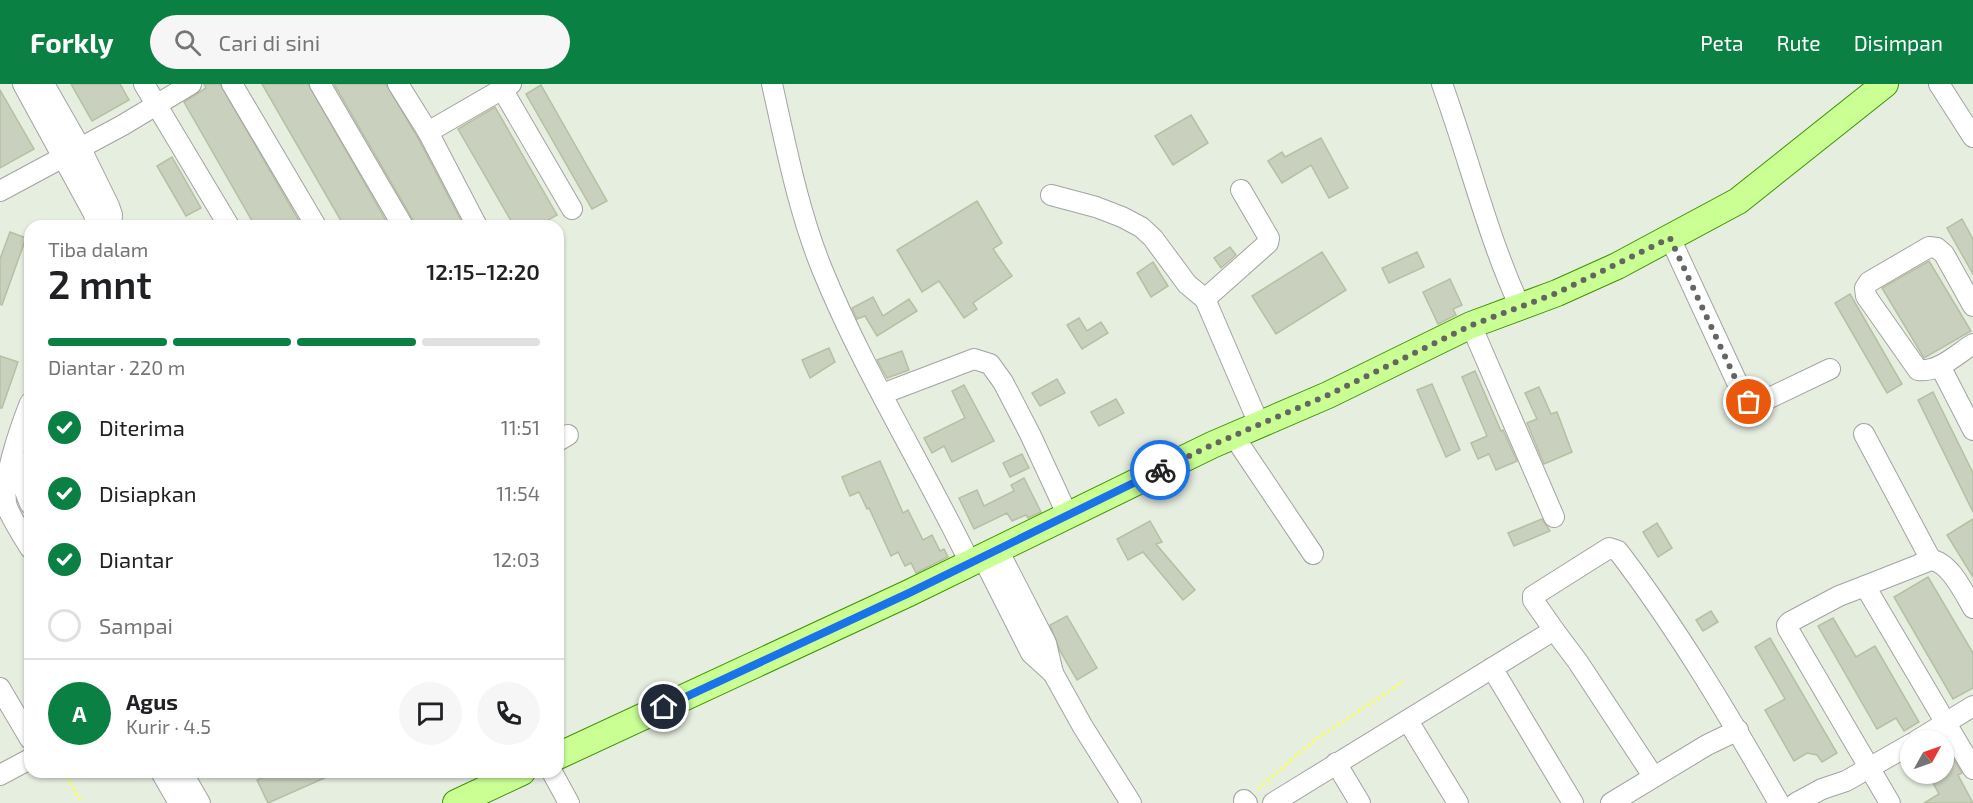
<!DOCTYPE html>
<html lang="id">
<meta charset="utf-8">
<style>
body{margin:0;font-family:"Exo 2",sans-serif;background:#f6f6f6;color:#202124;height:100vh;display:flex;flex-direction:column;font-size:22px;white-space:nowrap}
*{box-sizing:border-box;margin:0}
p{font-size:20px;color:#757577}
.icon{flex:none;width:33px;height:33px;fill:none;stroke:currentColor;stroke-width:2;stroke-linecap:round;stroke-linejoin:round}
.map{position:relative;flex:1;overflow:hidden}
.sheet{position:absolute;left:24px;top:136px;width:540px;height:558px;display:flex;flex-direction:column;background:#fff;border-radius:18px;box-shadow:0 2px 4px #0004}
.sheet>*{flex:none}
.needle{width:39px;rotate:50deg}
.fabs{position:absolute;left:1900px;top:646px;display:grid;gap:12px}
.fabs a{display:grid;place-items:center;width:54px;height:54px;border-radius:50%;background:#fff;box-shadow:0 2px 4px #0004;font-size:30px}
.pin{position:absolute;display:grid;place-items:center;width:51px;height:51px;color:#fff;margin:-26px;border:3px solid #fff;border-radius:50%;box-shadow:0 2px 6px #0007}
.courier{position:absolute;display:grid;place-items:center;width:60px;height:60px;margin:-30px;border:4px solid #1a73e8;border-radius:50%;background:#fff;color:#222;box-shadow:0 2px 8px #0007}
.summary em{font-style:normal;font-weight:600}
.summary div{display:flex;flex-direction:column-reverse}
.summary{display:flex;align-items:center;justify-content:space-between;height:102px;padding:0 24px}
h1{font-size:39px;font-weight:600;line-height:45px}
.bar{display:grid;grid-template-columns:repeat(4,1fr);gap:9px 6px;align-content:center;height:72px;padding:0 24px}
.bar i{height:8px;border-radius:4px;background:#e0e0e0}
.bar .selected{background:#0b8043}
.bar p{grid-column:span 4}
.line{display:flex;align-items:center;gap:15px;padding:0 24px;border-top:2px solid #e0e0e0}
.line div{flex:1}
.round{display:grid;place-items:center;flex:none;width:63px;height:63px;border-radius:32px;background:#f6f6f6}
ol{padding:0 24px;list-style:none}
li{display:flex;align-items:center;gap:18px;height:66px}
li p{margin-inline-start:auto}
li .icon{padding:6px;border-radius:50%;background:#0b8043;color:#fff;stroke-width:4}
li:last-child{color:#757577}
li i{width:33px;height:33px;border:3px solid #e0e0e0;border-radius:50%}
header{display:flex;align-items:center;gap:36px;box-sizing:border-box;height:84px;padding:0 30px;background:#0b8043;color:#fff}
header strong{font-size:28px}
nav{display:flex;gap:33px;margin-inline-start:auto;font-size:21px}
.search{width:420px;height:54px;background:#f6f6f6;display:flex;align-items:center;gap:15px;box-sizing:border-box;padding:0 21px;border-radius:33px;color:#757577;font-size:22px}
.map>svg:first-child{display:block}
.building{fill:#c9d0be;stroke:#b5c0a2;stroke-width:1.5}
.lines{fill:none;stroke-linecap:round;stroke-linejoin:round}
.minor-casing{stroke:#a3a3a3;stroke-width:22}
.major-casing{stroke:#3c9300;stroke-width:28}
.path{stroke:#fbff60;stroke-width:3;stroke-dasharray:3 3;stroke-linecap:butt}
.minor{stroke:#fff;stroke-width:20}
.major{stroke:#caff94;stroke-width:26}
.done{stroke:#636661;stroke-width:6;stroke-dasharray:0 10.8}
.route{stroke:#1a73e8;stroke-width:8}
</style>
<header>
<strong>Forkly</strong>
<div class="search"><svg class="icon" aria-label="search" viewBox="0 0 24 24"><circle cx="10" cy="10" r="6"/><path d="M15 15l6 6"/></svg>Cari di sini</div>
<nav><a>Peta</a><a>Rute</a><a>Disimpan</a></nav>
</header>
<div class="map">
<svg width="1973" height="719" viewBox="0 0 1973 719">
<rect width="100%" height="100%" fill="#e6eee0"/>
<g class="building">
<polygon points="71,0 120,0 129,16 92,37"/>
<polygon points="204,0 220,0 302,142 255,142 184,18 206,4"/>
<polygon points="262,0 308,0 389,142 344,142"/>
<polygon points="334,0 386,0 418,54 464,142 415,142 413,136"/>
<polygon points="541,1 607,117 592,125 526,10"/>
<polygon points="0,6 34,65 0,84"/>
<polygon points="495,23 557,131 538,142 514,142 458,45"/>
<polygon points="1191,31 1208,59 1173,81 1155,52"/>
<polygon points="1321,54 1348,104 1329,114 1311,81 1282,99 1268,77 1282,68 1285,73"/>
<polygon points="172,73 201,124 186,132 157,82"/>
<polygon points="977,117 1002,159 993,165 1012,192 973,219 977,225 964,234 939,197 922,208 897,166"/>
<polygon points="1962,135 1973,155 1973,190 1947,144"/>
<polygon points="10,148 26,154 2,221 0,220 0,175"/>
<polygon points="1230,163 1236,171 1221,184 1214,174"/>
<polygon points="1322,168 1346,206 1276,250 1252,212"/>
<polygon points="1417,168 1424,183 1389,199 1382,184"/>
<polygon points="1929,177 1971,247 1924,274 1882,204"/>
<polygon points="1153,178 1168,202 1151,213 1137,189"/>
<polygon points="1450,195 1462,221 1453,225 1456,231 1438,240 1423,208"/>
<polygon points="1850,210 1902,300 1887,309 1835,219"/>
<polygon points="873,213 883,232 909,215 917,227 877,252 865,232 857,235 852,224"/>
<polygon points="1079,234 1087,247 1101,238 1108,249 1082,265 1067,241"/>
<polygon points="829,264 835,278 810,294 802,276"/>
<polygon points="902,267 909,286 887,294 877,276"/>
<polygon points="0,272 18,278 2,324 0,324"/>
<polygon points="1475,287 1501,347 1503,346 1517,377 1496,386 1489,370 1478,375 1471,359 1487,352 1462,293"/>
<polygon points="1057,295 1065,309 1040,322 1032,309"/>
<polygon points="1432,300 1460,366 1446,373 1417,306"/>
<polygon points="964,301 994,357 952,378 944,362 932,369 924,354 965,334 952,307"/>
<polygon points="1539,303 1551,330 1557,328 1572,368 1544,380 1527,339 1537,335 1525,309"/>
<polygon points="1933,308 1973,389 1973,428 1918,316"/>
<polygon points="1116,315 1124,329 1099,342 1091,328"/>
<polygon points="1022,370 1029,384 1010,393 1003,379"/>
<polygon points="880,377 903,429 908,426 923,456 932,451 940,467 944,465 948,473 916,489 911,479 905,482 898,468 891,472 869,424 867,425 859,408 850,412 842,393"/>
<polygon points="1024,394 1041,428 1028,434 1026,431 1012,437 1007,429 974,445 959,414 977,406 984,422 1014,407 1011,401"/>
<polygon points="1542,435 1550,447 1514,462 1508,449"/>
<polygon points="1973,435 1973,493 1947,451"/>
<polygon points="1150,437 1162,458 1156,460 1195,506 1183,516 1143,468 1128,476 1117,455"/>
<polygon points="1657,439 1672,464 1658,473 1643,448"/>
<polygon points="1928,493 1973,569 1973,604 1953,615 1894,513"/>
<polygon points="1711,527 1718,538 1703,547 1696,536"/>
<polygon points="1067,532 1097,584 1077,596 1060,567 1050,541"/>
<polygon points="1833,534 1856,573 1875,562 1919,638 1904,647 1896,634 1877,645 1818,542"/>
<polygon points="1770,554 1837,669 1822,678 1817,671 1807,669 1794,677 1765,626 1785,615 1755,563"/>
<polygon points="1944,668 1949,676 1953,674 1962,689 1958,691 1973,719 1924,719 1939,710 1928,690 1944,690"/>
<polygon points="273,688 338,688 268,719 257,696"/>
</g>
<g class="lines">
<g class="minor-casing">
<g id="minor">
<polyline points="23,0 95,132 94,142"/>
<polyline points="44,0 81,65 109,122 112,131 111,142"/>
<polyline points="144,0 229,142"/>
<polyline points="232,0 316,142"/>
<polyline points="320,0 403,142"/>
<polyline points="398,0 428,48 477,142"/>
<path d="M772 0C786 62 798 126 822 185 863 286 922 380 970 479"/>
<path d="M1442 0C1469 74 1487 151 1520 223"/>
<polyline points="1939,0 1973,53"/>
<polyline points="502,5 572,125"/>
<polyline points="428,48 511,0"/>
<polyline points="0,107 123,41 191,0"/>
<polyline points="1051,111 1096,123 1122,133 1141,143 1153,154 1187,200 1205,215 1259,340"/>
<path d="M1670 154 1742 309C1749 318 1752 320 1763 317L1830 285"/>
<polyline points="1205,215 1268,159 1269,154 1241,106"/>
<path d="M1973 222 1944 170 1937 164 1929 163 1869 198 1865 204 1866 212 1918 286C1938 289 1957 270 1973 260"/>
<polyline points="1471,241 1554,433"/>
<polyline points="1940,282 1973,346"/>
<polyline points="882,310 974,275 990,280 1003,298 1030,350 1068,432"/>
<path d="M30 319C21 342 0 400 7 423 13 437 22 451 30 464"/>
<polyline points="1864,350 1931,476"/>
<polyline points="1233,351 1313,470"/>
<polyline points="558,357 568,351"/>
<polyline points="30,376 23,402 30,420"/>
<polyline points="998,466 1046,559 1053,589 1083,643 1131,719"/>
<polyline points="983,474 1031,569 1053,589"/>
<polyline points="1865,502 1839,512 1790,538 1787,541 1788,545 1890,719"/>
<path d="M1973 524C1964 509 1950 478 1931 476L1865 502 1973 685"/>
<polyline points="1554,546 1578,578 1653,692"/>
<polyline points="1492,584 1573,719"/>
<polyline points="0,604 30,655"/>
<polyline points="1408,637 1458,719"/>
<polyline points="1916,657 1973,622"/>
<polyline points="1336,679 1360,719"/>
<polyline points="161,688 179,719"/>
<polyline points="182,688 200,719"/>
<polyline points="552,688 569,719"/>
<polyline points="0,691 30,675"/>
<polyline points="1244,716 1247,719"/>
<path d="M1273 719 1554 546 1533 516V512L1609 464 1618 467C1679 547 1729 632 1779 719"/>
<polyline points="1611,719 1707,661 1738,646"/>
<polyline points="1796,719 1822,705 1846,697 1911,660"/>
</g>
</g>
<g class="major-casing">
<g id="major">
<polyline points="558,672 909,509 1212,361 1328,311 1471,241 1557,209 1617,182 1738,117 1885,0"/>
<polyline points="456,719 522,688"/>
</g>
</g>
<g class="path">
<polyline points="64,688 82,719"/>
<polyline points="1258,705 1312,658 1404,597"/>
</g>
<use href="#minor" class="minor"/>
<use href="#major" class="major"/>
</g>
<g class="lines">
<polyline class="done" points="1160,386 1212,361 1328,311 1472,241 1557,209 1670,154 1742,309 1749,318"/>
<polyline class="route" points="664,623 909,509 1160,386"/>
</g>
</svg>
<div class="fabs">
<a><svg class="needle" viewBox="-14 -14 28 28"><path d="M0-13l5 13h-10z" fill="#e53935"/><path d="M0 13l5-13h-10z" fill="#757577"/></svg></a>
</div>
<div class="pin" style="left:1749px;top:318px;background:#ea580c"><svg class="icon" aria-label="bag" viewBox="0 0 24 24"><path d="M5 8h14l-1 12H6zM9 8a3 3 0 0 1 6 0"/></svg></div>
<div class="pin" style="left:664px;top:623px;background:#1f2937"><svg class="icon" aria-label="home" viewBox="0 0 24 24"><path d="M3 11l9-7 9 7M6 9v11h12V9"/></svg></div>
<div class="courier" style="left:1160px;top:386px"><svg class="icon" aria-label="bike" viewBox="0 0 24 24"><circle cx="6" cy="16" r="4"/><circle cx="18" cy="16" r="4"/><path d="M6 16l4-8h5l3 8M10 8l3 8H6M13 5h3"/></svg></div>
<section class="sheet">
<div class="summary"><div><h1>2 mnt</h1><p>Tiba dalam</p></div><em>12:15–12:20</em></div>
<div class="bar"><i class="selected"></i><i class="selected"></i><i class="selected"></i><i></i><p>Diantar · 220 m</p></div>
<ol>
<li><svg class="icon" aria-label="check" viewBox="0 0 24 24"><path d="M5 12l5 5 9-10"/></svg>Diterima<p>11:51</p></li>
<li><svg class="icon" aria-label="check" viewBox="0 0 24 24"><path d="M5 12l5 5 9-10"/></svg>Disiapkan<p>11:54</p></li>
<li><svg class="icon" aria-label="check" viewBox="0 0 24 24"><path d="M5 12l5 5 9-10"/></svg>Diantar<p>12:03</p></li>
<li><i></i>Sampai</li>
</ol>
<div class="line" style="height:108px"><b class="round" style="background:#0b8043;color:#fff">A</b><div><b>Agus</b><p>Kurir · 4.5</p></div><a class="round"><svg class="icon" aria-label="chat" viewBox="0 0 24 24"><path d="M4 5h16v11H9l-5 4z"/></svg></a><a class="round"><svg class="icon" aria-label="phone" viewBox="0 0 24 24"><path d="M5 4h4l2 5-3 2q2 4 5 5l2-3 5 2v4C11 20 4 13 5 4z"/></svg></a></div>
</section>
</div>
